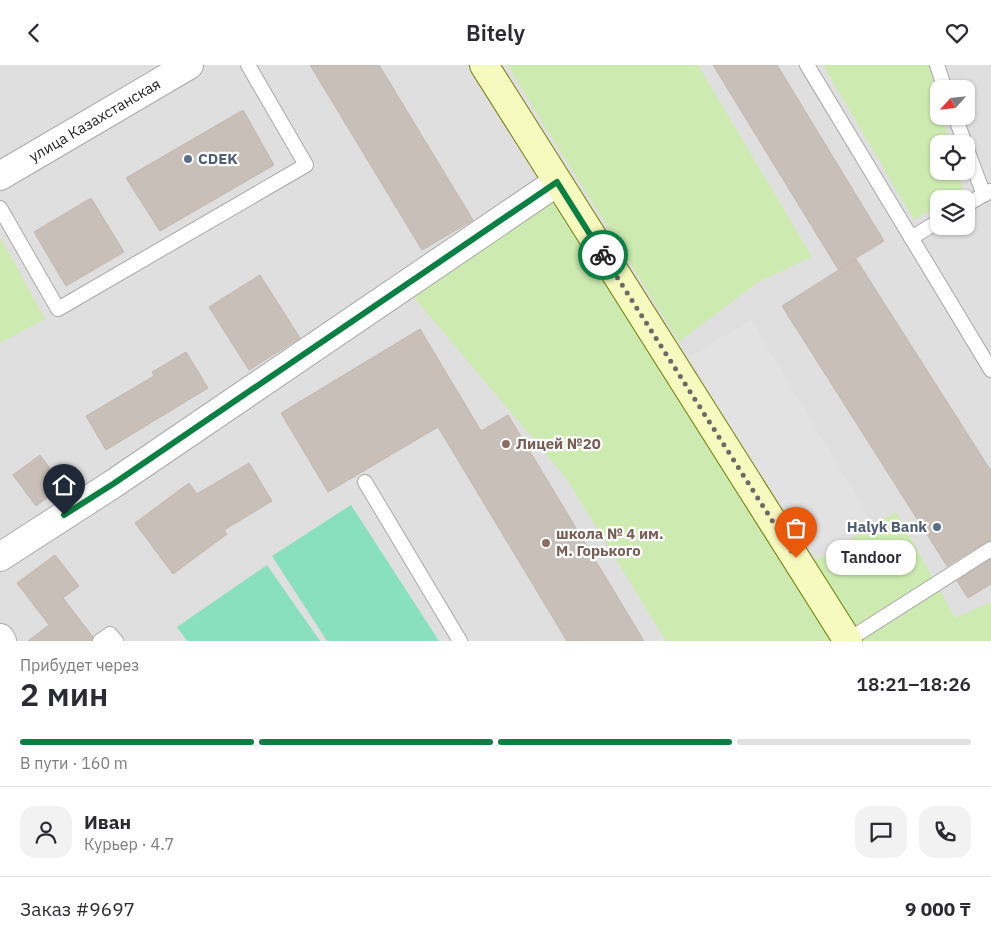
<!DOCTYPE html>
<html lang="ru">
<meta charset="utf-8">
<style>
body{margin:0;font-family:"IBM Plex Sans",sans-serif;background:#f2f2f3;color:#2b2b33;height:100vh;display:flex;flex-direction:column;font-size:19px;white-space:nowrap}
*{box-sizing:border-box;margin:0}
p{font-size:16px;color:#7c7c81}
.icon{flex:none;width:28px;height:28px;fill:none;stroke:currentColor;stroke-width:2;stroke-linecap:round;stroke-linejoin:round}
.map{position:relative;height:576px;overflow:hidden}
.details{display:flex;flex-direction:column;background:#fff;flex:1}
.details>*{flex:none}
.needle{width:32px;rotate:243deg}
.fabs{position:absolute;left:930px;top:15px;display:grid;gap:10px}
.fabs a{display:grid;place-items:center;width:45px;height:45px;border-radius:10px;background:#fff;box-shadow:0 1px 4px #0004;font-size:25px}
.pin{position:absolute;display:grid;place-items:center;width:42px;height:42px;color:#fff;margin:-51px -21px;border-radius:50% 50% 50% 0;rotate:-45deg;box-shadow:0 0 5px #0007}
.pin .icon{rotate:45deg}
.courier{position:absolute;display:grid;place-items:center;width:50px;height:50px;margin:-25px;border:4px solid #0b8043;border-radius:50%;background:#fff;color:#222;box-shadow:0 1px 6px #0007}
.bubble{position:absolute;height:35px;border-radius:15px;background:#fff;box-shadow:0 1px 4px #0004;font-size:16px;font-weight:600;line-height:35px;text-align:center}
.summary em{font-style:normal;font-weight:600}
.summary div{display:flex;flex-direction:column-reverse}
.summary{display:flex;align-items:center;justify-content:space-between;height:85px;padding:0 20px}
h1{font-size:32px;font-weight:600;line-height:38px}
.bar{display:grid;grid-template-columns:repeat(4,1fr);gap:8px 5px;align-content:center;height:60px;padding:0 20px}
.bar i{height:6px;border-radius:4px;background:#e1e1e2}
.bar .on{background:#0b8043}
.bar p{grid-column:span 4}
.line{display:flex;align-items:center;gap:12px;padding:0 20px;border-top:1px solid #e1e1e2}
.line div{flex:1}
.round{display:grid;place-items:center;flex:none;width:52px;height:52px;border-radius:15px;background:#f2f2f3}
header{display:flex;justify-content:space-between;align-items:center;height:65px;padding:0 20px;background:#fff;font-size:22px;font-weight:600}
.map>svg:first-child{display:block}
.residential{fill:#e0dfdf;fill-rule:evenodd}
.grass{fill:#cdebb0}
.pitch{fill:#88e0be}
.parking{fill:#e2e2e2}
.building{fill:#c7bfb8;stroke:#c4b6ab}
.lines{fill:none;stroke-linecap:round;stroke-linejoin:round}
.lane-casing{stroke:#a9a9a9;stroke-width:16}
.street-casing{stroke:#a9a9a9;stroke-width:30}
.secondary-casing{stroke:#707d05;stroke-width:30}
.lane{stroke:#fff;stroke-width:14}
.street{stroke:#fff;stroke-width:28}
.secondary{stroke:#f7fabf;stroke-width:28}
.done{stroke:#6b6a68;stroke-width:5;stroke-dasharray:0 9}
.route{stroke:#0b8043;stroke-width:6}
.service-dot{fill:#5c6f8a;stroke:#fff;stroke-width:2}
.education-dot{fill:#8d6e63;stroke:#fff;stroke-width:2}
.labels{text-anchor:middle;stroke-width:4.5;stroke-linejoin:round;paint-order:stroke}
.street-label{font-size:15px;fill:#222;stroke:#fff}
.service-label{font-size:15px;font-weight:bold;fill:#4e5e75;stroke:#fff;text-anchor:start}
.education-label{font-size:15px;font-weight:bold;fill:#785e54;stroke:#fff;text-anchor:start}
</style>
<header><svg class="icon" aria-label="back" viewBox="0 0 24 24"><path d="M15 5l-7 7 7 7"/></svg>Bitely<svg class="icon" aria-label="heart" viewBox="0 0 24 24"><path d="M12 20l-8-8c-3-5 5-10 8-4 3-6 11-1 8 4z"/></svg></header>
<div class="map">
<svg width="991" height="576" viewBox="0 0 991 576">
<rect width="100%" height="100%" fill="#f2efe9"/>
<path class="residential" d="M0 0H991V576H0ZM939 24H966V51H939ZM939 79H966V106H939ZM939 134H966V161H939Z"/>
<g class="grass">
<polygon points="507,0 698,0 812,192 758,217 679,277"/>
<polygon points="823,0 929,0 939,35 939,51 943,51 950,79 939,79 939,106 958,106 963,126 950,134 939,134 939,140 914,155"/>
<polygon points="555,132 835,576 666,576 566,413 412,230"/>
<polygon points="0,172 45,254 0,278"/>
<polygon points="896,447 955,553 991,537 991,576 864,576 813,497"/>
</g>
<g class="pitch">
<polygon points="351,440 439,576 327,576 272,491"/>
<polygon points="267,500 320,576 187,576 177,562"/>
</g>
<polygon class="parking" points="751,255 869,452 807,490 689,292"/>
<g class="building">
<polygon points="310,0 379,0 473,155 422,185"/>
<polygon points="713,0 777,0 884,176 838,204"/>
<polygon points="243,45 274,100 160,166 126,113"/>
<polygon points="91,133 124,187 66,221 34,167"/>
<polygon points="856,194 991,406 991,475 986,477 947,501 782,241"/>
<polygon points="260,210 300,273 249,305 209,242"/>
<polygon points="420,264 481,366 508,350 644,576 567,576 438,362 328,427 281,348"/>
<polygon points="186,287 208,323 106,385 86,351 154,311 152,307"/>
<polygon points="40,390 63,421 36,441 13,410"/>
<polygon points="249,398 272,436 224,465 227,469 173,509 135,458 189,418 197,429"/>
<polygon points="55,490 79,521 63,533 93,572 91,576 28,576 49,560 17,518"/>
<polygon points="991,494 991,519 968,533 957,516"/>
</g>
<g class="lines">
<g class="lane-casing">
<g id="lane">
<polyline points="807,0 991,305"/>
<polyline points="937,0 945,24"/>
<polyline points="955,51 965,79"/>
<polyline points="966,82 984,130"/>
<polyline points="966,140 990,126"/>
<polyline points="0,143 58,244 306,100 248,0"/>
<polyline points="911,173 939,156"/>
<polyline points="365,417 460,576"/>
<polyline points="848,575 991,484"/>
<polyline points="100,576 110,569 116,576"/>
</g>
</g>
<g class="street-casing">
<g id="street">
<path id="s1" d="M0 111 189 0"/>
<polyline points="0,492 113,419 557,117"/>
<polyline points="0,573 2,576"/>
</g>
</g>
<g class="secondary-casing">
<polyline id="secondary" points="484,0 848,576"/>
</g>
<use href="#lane" class="lane"/>
<use href="#street" class="street"/>
<use href="#secondary" class="secondary"/>
</g>
<g class="lines">
<polyline class="done" points="603,190 796,493"/>
<polyline class="route" points="64,450 113,419 557,117 603,190"/>
</g>
<g class="service-dot">
<circle cx="188" cy="94" r="5"/>
<circle cx="937" cy="462" r="5"/>
</g>
<g class="education-dot">
<circle cx="506" cy="379" r="5"/>
<circle cx="546" cy="478" r="5"/>
</g>
<g class="labels">
<g class="street-label">
<text dy="5" stroke="none"><textPath href="#s1" startOffset="110">улица Казахстанская</textPath></text>
</g>
<g class="service-label">
<text x="198" y="99">CDEK</text>
<text x="927" y="467" text-anchor="end">Halyk Bank</text>
</g>
<g class="education-label">
<text x="516" y="384">Лицей №20</text>
<text x="556" y="474">школа № 4 им.<tspan x="556" dy="17">М. Горького</tspan></text>
</g>
</g>
</svg>
<div class="fabs">
<a><svg class="needle" viewBox="-14 -14 28 28"><path d="M0-13l5 13h-10z" fill="#e53935"/><path d="M0 13l5-13h-10z" fill="#7c7c81"/></svg></a>
<a><svg class="icon" aria-label="locate" viewBox="0 0 24 24"><circle cx="12" cy="12" r="6"/><path d="M12 2v4M12 18v4M2 12h4M18 12h4"/></svg></a>
<a><svg class="icon" aria-label="layers" viewBox="0 0 24 24"><path d="M12 4l9 5-9 5-9-5zM3 14l9 5 9-5"/></svg></a>
</div>
<div class="pin" style="left:796px;top:493px;background:#ea580c"><svg class="icon" aria-label="bag" viewBox="0 0 24 24"><path d="M5 8h14l-1 12H6zM9 8a3 3 0 0 1 6 0"/></svg></div>
<div class="pin" style="left:64px;top:450px;background:#1f2937"><svg class="icon" aria-label="home" viewBox="0 0 24 24"><path d="M3 11l9-7 9 7M6 9v11h12V9"/></svg></div>
<div class="courier" style="left:603px;top:190px"><svg class="icon" aria-label="bike" viewBox="0 0 24 24"><circle cx="6" cy="16" r="4"/><circle cx="18" cy="16" r="4"/><path d="M6 16l4-8h5l3 8M10 8l3 8H6M13 5h3"/></svg></div>
<div class="bubble" style="left:826px;top:475px;width:90px">Tandoor</div>
</div>
<section class="details">
<div class="summary"><div><h1>2 мин</h1><p>Прибудет через</p></div><em>18:21–18:26</em></div>
<div class="bar"><i class="on"></i><i class="on"></i><i class="on"></i><i></i><p>В пути · 160 m</p></div>
<div class="line" style="height:90px"><a class="round"><svg class="icon" aria-label="person" viewBox="0 0 24 24"><circle cx="12" cy="8" r="4"/><path d="M4 21q1-7 8-7t8 7"/></svg></a><div><b>Иван</b><p>Курьер · 4.7</p></div><a class="round"><svg class="icon" aria-label="chat" viewBox="0 0 24 24"><path d="M4 5h16v11H9l-5 4z"/></svg></a><a class="round"><svg class="icon" aria-label="phone" viewBox="0 0 24 24"><path d="M5 4h4l2 5-3 2q2 4 5 5l2-3 5 2v4C11 20 4 13 5 4z"/></svg></a></div>
<div class="line" style="height:65px"><div>Заказ #9697</div><b>9 000 ₸</b></div>
</section>
